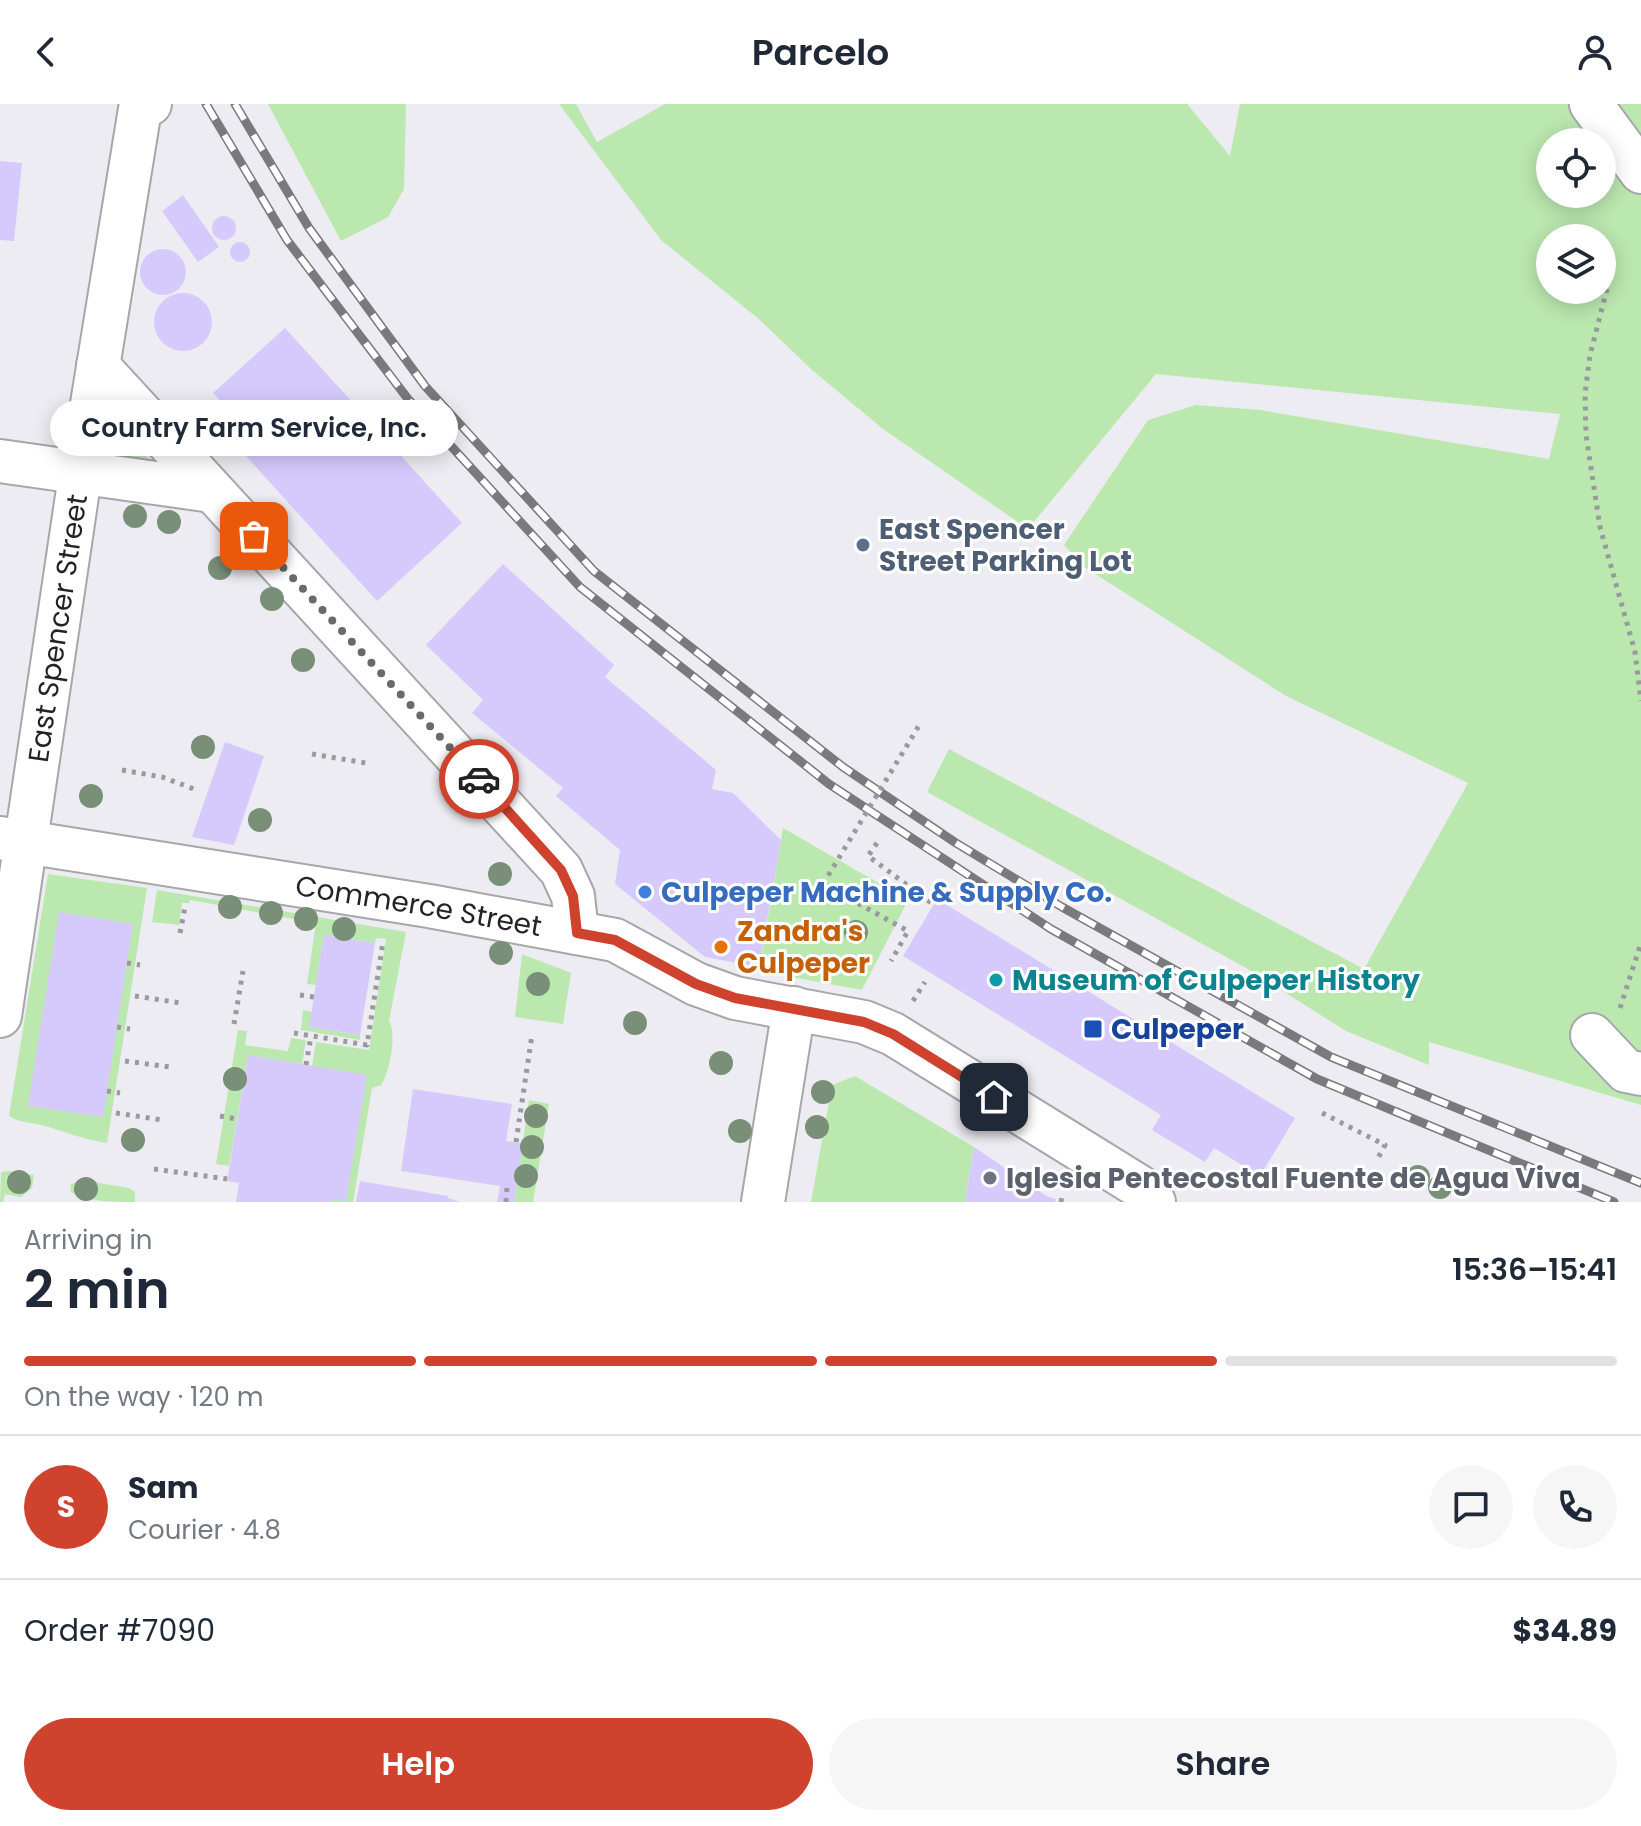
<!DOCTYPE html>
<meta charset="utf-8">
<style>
body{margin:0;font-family:Poppins,sans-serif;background:#f6f6f7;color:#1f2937;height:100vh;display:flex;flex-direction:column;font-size:30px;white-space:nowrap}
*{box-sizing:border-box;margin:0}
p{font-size:26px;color:#747a83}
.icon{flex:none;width:44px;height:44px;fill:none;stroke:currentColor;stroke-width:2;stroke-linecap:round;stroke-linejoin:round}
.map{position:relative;height:1098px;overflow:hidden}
.side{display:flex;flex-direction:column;background:#fff;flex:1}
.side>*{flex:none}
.tools{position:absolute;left:1536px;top:24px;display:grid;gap:16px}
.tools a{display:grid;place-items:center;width:80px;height:80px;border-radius:50%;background:#fff;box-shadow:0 4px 20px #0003;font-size:40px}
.pin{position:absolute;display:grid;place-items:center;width:68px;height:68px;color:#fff;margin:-34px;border-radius:16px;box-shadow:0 4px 12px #0006}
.courier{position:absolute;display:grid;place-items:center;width:80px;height:80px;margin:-40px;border:6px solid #ce422e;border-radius:50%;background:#fff;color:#222;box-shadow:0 2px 10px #0007}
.bubble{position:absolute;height:56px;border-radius:28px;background:#fff;box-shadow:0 4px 20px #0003;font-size:26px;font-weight:600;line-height:56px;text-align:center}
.head em{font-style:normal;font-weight:600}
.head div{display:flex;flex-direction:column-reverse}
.head{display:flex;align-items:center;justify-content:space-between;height:136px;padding:0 24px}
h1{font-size:52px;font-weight:600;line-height:60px}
.bar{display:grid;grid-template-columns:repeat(4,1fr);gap:12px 8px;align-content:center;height:96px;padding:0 24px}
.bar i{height:10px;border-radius:6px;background:#e0e1e3}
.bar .on{background:#ce422e}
.bar p{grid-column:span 4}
.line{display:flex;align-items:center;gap:20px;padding:0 24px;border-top:2px solid #e0e1e3}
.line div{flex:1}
.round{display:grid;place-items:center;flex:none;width:84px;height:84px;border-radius:42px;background:#f6f6f7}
.primary-button{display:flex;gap:16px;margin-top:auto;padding:16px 24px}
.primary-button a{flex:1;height:92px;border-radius:48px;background:#ce422e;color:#fff;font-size:32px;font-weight:600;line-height:92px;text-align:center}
.primary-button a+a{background:#f6f6f7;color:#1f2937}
header{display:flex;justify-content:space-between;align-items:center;height:104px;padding:0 24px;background:#fff;font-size:36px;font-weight:600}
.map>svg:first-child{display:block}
.green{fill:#bbe8af;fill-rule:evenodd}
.building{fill:#d6cafd}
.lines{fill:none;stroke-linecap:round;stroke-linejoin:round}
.minor-casing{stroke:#a7a6ab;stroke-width:46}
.path{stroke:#9a999d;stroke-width:5;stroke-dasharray:4 6;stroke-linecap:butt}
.minor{stroke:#fff;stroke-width:42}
.rail-casing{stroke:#7a797d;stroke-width:9}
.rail{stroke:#fff;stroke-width:6;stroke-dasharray:18;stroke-linecap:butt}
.path-bridge{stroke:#9a999d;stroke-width:5;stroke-dasharray:4 6;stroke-linecap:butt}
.tree{fill:#7a8f77}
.done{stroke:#6a696c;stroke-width:8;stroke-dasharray:0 14.4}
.route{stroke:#ce422e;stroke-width:10}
.service-dot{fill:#5c6f8a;stroke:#fff;stroke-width:3}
.shop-dot{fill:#3f7fe0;stroke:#fff;stroke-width:3}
.food-dot{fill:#e8710a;stroke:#fff;stroke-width:3}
.culture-dot{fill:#0f9aa8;stroke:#fff;stroke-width:3}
.transit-dot{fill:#1a4fb4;stroke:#fff;stroke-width:3}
.worship-dot{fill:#6b7280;stroke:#fff;stroke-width:3}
.labels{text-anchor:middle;stroke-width:6;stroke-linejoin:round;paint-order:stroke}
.service-label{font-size:28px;font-weight:bold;fill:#4e5e75;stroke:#fff;text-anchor:start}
.street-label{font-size:28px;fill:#232224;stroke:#fff}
.shop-label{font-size:28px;font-weight:bold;fill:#366cbe;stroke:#fff;text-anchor:start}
.food-label{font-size:28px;font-weight:bold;fill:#c56008;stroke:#fff;text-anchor:start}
.culture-label{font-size:28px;font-weight:bold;fill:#0d838f;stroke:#fff;text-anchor:start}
.transit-label{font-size:28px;font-weight:bold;fill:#164399;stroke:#fff;text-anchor:start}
.worship-label{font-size:28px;font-weight:bold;fill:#5b616d;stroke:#fff;text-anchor:start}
</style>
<header><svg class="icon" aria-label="back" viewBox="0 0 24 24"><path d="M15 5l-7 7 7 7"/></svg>Parcelo<svg class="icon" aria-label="person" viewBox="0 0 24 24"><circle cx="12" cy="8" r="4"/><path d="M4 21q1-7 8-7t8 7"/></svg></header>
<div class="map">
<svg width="1641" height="1098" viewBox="0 0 1641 1098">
<rect width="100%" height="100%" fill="#edecf2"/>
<g class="green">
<polygon points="268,0 406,0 404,85 388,113 341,137"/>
<path d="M559 0H576L597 38 665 0H1187L1230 52 1240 0H1641V1001L1429 938V961L1346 927 1246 864 927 688 949 645 1364 865 1468 679 1286 592 1086 464 1064 441 1148 316 1196 301 1260 306 1549 355 1560 310 1156 270 1028 425 883 325 812 266 760 216 661 136ZM1550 38H1602V90H1550ZM1550 134H1602V186H1550Z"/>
<polygon points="118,326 123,327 154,361 112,356"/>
<polygon points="783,724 908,796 862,886 759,867"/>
<path d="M48 770 147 784 107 1039C84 1036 64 1027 41 1021 30 1018 20 1019 9 1012Z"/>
<path d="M157 786 406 828 389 917C397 930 390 968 381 981L372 984 353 1098H331L312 962 316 938 369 946 386 835 376 834 375 839 324 831 316 881 307 880 316 819 190 796 189 799H182L179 821 152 818Z"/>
<polygon points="522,850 571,869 563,920 515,913"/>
<polygon points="303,906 312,908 310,923 360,931 360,936 301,926"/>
<polygon points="238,926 247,927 245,941 288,947 291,934 306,936 302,960 248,951 229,1062 216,1060"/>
<polygon points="855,972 974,1043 965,1098 811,1098 832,981"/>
<polygon points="529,996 549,1000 533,1098 514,1098"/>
<polygon points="10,1067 34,1071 32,1084 21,1093 5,1090 3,1098 0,1098 1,1068"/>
<path d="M80 1076 129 1084 135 1088V1098C114 1098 87 1098 71 1088L70 1081Z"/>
</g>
<g class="building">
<polygon points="0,57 22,59 14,137 0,136"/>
<polygon points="183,91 219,143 198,158 162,107"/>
<circle cx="224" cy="124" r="12"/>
<circle cx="240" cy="148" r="10"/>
<circle cx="163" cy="168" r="23"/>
<circle cx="183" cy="218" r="29"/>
<polygon points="285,224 462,419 377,497 219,322 232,310 213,289"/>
<polygon points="503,460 614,561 605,573 716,666 712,685 733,689 781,736 759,863 705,853 615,780 620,746 556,692 563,684 472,609 483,596 426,541"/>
<polygon points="225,638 264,652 234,741 192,733"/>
<polygon points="937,795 1295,1014 1260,1072 1214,1044 1205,1058 1152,1026 1161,1011 903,852"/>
<polygon points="59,808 133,820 103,1013 28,1002"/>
<polygon points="324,831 375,839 360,931 309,923"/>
<polygon points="248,951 367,971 346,1097 332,1095 331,1098 236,1098 239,1079 227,1077"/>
<polygon points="413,985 512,1000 506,1037 523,1039 514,1098 497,1098 500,1082 401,1067"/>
<polygon points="974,1043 1048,1093 1056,1095 1055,1098 965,1098"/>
<polygon points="360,1077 448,1092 448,1094 460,1098 356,1098"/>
</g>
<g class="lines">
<g class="minor-casing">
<g id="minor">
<polyline points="1591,0 1641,68"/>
<polyline points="98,262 561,766 573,792 577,829"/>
<polyline points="0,357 212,387"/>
<path id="s1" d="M0 734 429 802 615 836 696 880 735 894 864 918 893 930 1145 1086 1154 1098"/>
<path id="s2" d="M0 912 77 392 140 5 150 0"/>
<polyline points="1592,931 1626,967 1641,970"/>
<polyline points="763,1098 794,904"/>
</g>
</g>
<g class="path">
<polyline points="1607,185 1590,251 1585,290 1586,331 1600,423 1635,548 1641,597"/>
<polyline points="312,650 366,659"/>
<polyline points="122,666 162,673 194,685"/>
<polyline points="877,739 868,752 934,801"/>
<polyline points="823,780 908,827 891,857"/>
<polyline points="180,829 185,803"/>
<polyline points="127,859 140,861"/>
<polyline points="300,891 314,893"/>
<polyline points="135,892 181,899"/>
<polyline points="913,897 925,878"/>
<polyline points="1620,904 1641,839"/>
<polyline points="234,920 243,867"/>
<polyline points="117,923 130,925"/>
<polyline points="294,929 367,941 383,838"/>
<polyline points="125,957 170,963"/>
<polyline points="306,961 311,932"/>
<polyline points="107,987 120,989"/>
<polyline points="116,1009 162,1016"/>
<polyline points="1322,1009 1385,1041 1377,1056"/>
<polyline points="220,1012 237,1015"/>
<polyline points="516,1038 532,931"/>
<polyline points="154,1065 227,1075"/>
<polyline points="506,1098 507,1083"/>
<polyline points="1061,1098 1062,1091"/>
</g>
<use href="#minor" class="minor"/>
<g class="rail-casing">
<g id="rail">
<polyline points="206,0 287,136 408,295 580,483 829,680 1051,825 1317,975 1614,1098"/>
<polyline points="235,0 309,124 425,282 594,467 843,663 956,739 1062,803 1331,953 1641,1079"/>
</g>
</g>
<use href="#rail" class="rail"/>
<polyline class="path-bridge" points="823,780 920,620"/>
</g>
<g class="tree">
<circle cx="135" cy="412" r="12"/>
<circle cx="169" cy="418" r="12"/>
<circle cx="220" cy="464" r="12"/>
<circle cx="272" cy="495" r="12"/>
<circle cx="303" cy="556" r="12"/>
<circle cx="203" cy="643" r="12"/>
<circle cx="91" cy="692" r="12"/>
<circle cx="260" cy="716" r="12"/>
<circle cx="500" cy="770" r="12"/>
<circle cx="230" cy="803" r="12"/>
<circle cx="271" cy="809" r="12"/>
<circle cx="306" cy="815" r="12"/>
<circle cx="344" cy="825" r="12"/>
<circle cx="856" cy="828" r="12"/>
<circle cx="501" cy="849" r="12"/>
<circle cx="538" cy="880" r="12"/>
<circle cx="635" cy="919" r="12"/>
<circle cx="721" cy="959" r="12"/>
<circle cx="235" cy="975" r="12"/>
<circle cx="823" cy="988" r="12"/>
<circle cx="536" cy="1012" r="12"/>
<circle cx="817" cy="1023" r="12"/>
<circle cx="740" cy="1027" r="12"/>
<circle cx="133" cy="1036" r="12"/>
<circle cx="532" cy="1043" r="12"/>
<circle cx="526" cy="1072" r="12"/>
<circle cx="1418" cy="1073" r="12"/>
<circle cx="19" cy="1078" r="12"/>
<circle cx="1440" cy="1083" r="12"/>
<circle cx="86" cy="1085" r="12"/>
</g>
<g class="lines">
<polyline class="done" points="254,432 479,675"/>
<polyline class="route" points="479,675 561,766 573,792 577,829 615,836 696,880 735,894 864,918 893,930 994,993"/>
</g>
<circle class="service-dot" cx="863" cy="441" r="8"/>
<circle class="shop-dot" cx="645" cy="788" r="8"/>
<circle class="food-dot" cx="721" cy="843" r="8"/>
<circle class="culture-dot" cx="996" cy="876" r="8"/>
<rect class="transit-dot" x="1083" y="915" width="20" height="20" rx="4"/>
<circle class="worship-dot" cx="990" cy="1074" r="8"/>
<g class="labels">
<g class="service-label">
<text x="879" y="435">East Spencer<tspan x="879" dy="32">Street Parking Lot</tspan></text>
</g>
<g class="street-label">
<text dy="10" stroke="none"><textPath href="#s2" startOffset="392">East Spencer Street</textPath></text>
<text dy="10" stroke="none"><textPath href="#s1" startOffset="424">Commerce Street</textPath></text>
</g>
<g class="shop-label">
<text x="661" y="798">Culpeper Machine &amp; Supply Co.</text>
</g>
<g class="food-label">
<text x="737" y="837">Zandra's<tspan x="737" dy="32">Culpeper</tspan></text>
</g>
<g class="culture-label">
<text x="1012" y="886">Museum of Culpeper History</text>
</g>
<g class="transit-label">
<text x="1111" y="935">Culpeper</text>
</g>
<g class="worship-label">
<text x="1006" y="1084">Iglesia Pentecostal Fuente de Agua Viva</text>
</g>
</g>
</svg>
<div class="tools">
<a><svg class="icon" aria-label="locate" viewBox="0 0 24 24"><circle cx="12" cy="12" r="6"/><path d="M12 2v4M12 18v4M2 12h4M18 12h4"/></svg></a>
<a><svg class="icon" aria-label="layers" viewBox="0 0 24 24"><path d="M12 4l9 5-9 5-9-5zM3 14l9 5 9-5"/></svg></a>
</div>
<div class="pin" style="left:254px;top:432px;background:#ea580c"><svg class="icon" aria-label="bag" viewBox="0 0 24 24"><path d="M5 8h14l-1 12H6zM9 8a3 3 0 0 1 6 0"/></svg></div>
<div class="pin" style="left:994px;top:993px;background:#1f2937"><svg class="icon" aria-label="home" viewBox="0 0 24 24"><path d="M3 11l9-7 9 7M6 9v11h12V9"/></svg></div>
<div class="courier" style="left:479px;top:675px"><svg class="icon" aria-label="car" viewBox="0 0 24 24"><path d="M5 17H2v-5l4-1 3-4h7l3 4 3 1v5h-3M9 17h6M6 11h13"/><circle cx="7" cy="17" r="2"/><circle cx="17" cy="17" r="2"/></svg></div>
<div class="bubble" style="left:50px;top:296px;width:408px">Country Farm Service, Inc.</div>
</div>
<section class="side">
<div class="head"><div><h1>2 min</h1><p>Arriving in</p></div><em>15:36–15:41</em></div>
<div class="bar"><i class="on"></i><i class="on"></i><i class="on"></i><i></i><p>On the way · 120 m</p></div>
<div class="line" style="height:144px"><b class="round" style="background:#ce422e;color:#fff">S</b><div><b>Sam</b><p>Courier · 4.8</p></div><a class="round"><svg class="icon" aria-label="chat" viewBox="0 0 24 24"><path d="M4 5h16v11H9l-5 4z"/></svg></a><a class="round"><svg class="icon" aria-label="phone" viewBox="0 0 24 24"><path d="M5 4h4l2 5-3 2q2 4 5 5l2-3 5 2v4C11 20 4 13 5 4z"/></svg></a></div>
<div class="line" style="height:104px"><div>Order #7090</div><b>$34.89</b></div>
<div class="primary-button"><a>Help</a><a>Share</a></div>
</section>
